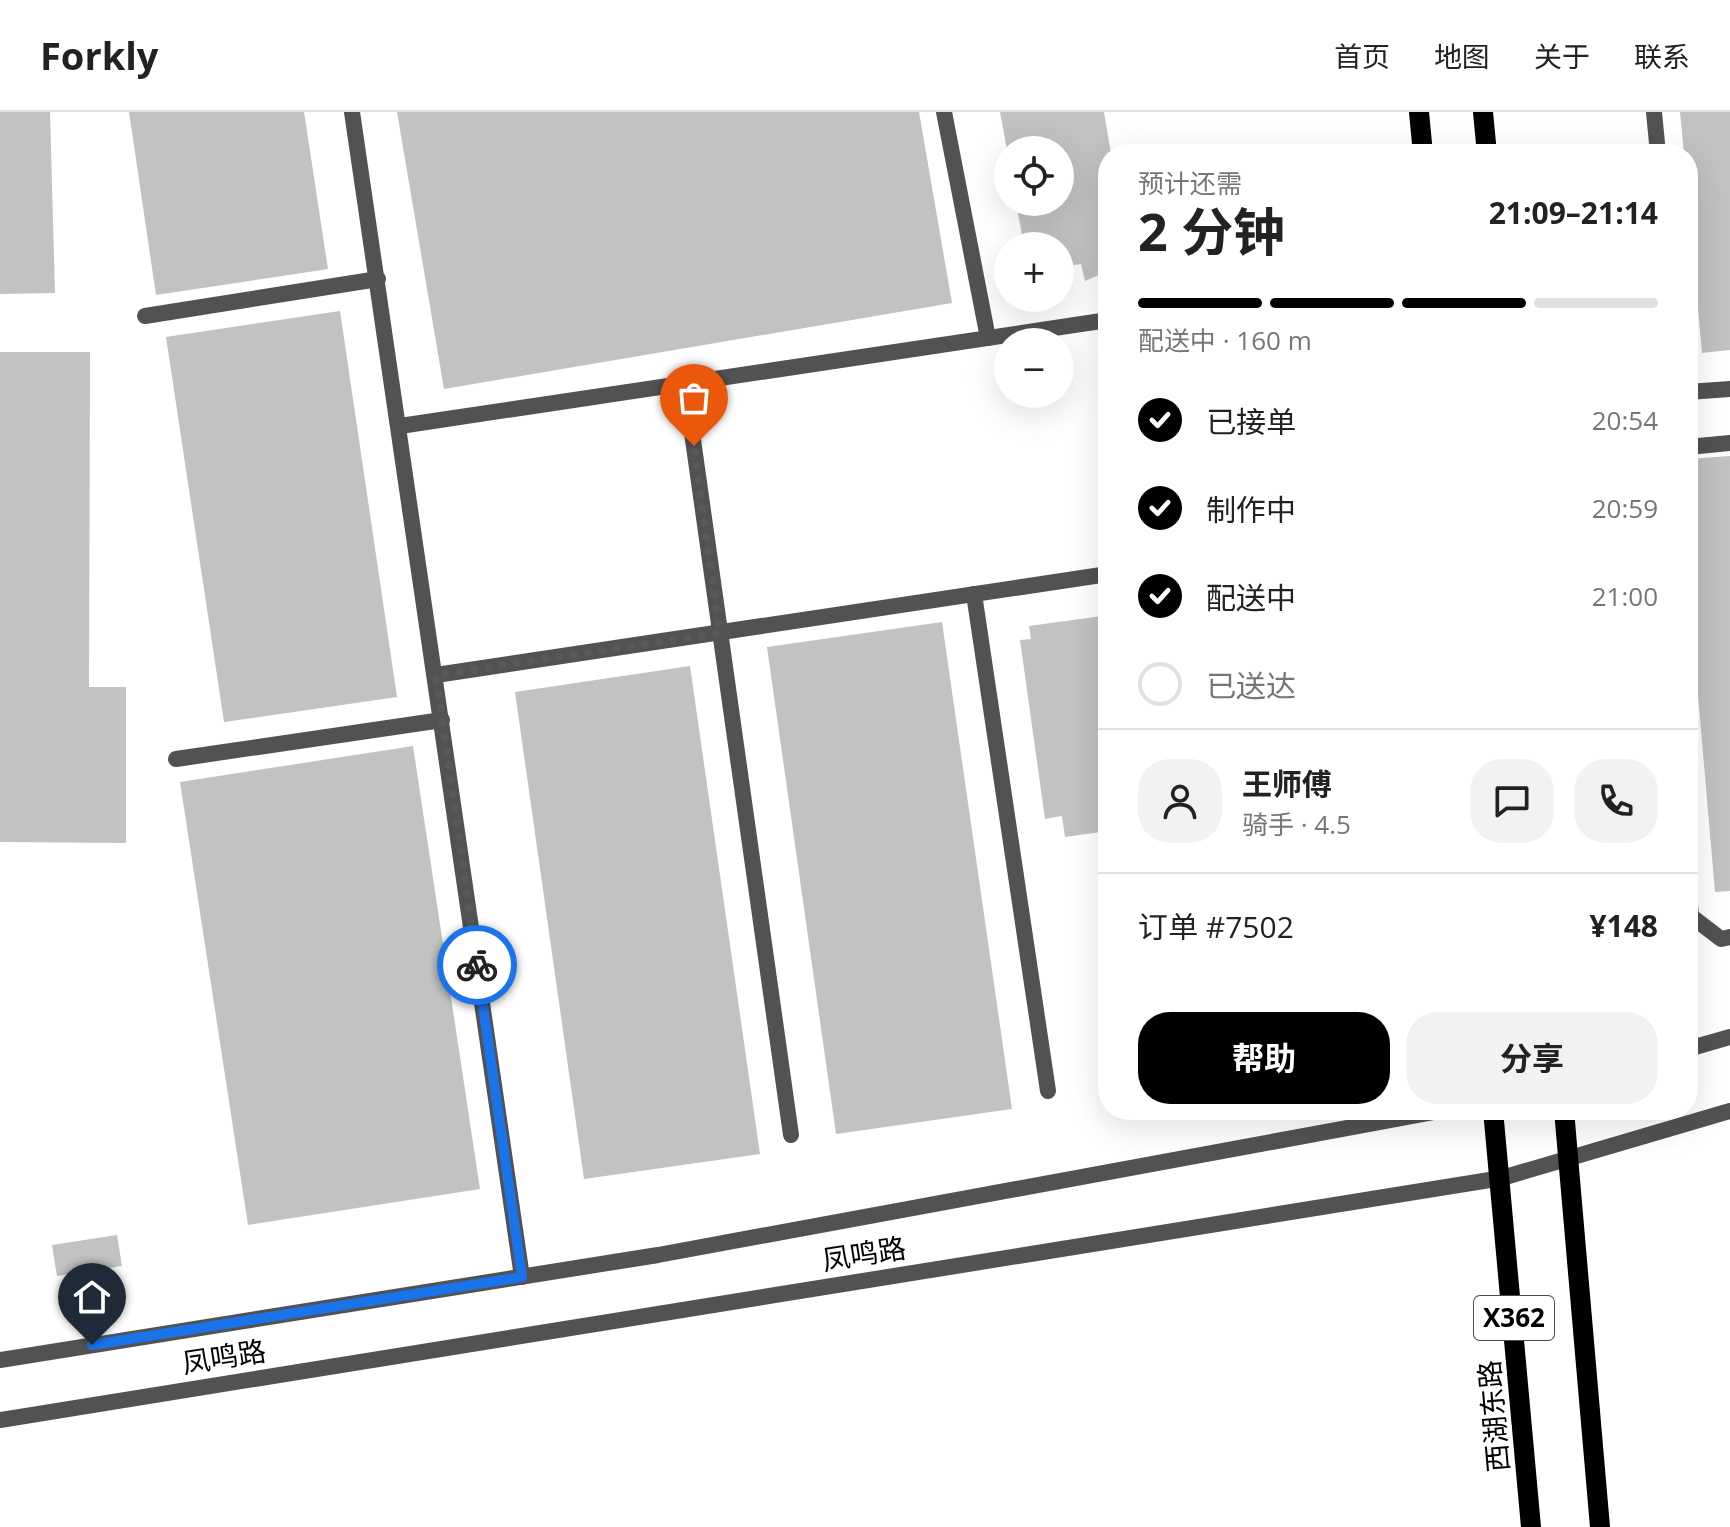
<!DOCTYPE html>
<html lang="zh">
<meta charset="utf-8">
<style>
body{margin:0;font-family:"Open Sans","Noto Sans SC",sans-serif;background:#f2f2f2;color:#222;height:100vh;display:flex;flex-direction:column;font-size:30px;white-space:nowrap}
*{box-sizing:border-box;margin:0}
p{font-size:26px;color:#767676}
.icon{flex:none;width:44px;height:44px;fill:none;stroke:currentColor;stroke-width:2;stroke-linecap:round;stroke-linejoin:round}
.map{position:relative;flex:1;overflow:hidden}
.drawer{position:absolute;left:1098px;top:32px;width:600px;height:976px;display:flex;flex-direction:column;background:#fff;border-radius:32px;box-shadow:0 8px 32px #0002}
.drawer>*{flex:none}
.fabs{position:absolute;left:994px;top:24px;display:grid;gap:16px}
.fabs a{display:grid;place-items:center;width:80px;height:80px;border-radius:50%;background:#fff;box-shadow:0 8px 32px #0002;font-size:40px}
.pin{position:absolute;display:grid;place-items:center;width:68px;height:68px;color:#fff;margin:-82px -34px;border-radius:50% 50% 50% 0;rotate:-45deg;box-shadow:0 0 8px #0007}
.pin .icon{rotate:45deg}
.courier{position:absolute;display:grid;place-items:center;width:80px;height:80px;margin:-40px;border:6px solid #1a73e8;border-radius:50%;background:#fff;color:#222;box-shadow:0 2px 10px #0007}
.summary em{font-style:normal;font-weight:700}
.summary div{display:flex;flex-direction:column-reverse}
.summary{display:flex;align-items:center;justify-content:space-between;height:136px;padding:0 40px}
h1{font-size:52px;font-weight:700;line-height:60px}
.bar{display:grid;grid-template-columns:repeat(4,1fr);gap:12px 8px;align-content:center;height:96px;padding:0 40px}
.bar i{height:10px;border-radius:6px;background:#e0e0e0}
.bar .selected{background:#000}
.bar p{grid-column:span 4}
.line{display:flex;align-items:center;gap:20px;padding:0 40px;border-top:2px solid #e0e0e0}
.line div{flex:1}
.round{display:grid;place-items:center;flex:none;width:84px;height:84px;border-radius:32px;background:#f2f2f2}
ol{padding:0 40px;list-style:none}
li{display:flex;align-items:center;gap:24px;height:88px}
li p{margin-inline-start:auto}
li .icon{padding:8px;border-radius:50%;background:#000;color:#fff;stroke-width:4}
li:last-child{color:#767676}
li i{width:44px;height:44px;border:4px solid #e0e0e0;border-radius:50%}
.primary-button{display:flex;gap:16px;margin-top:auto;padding:16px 40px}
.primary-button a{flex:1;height:92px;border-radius:32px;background:#000;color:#fff;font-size:32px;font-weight:700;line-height:92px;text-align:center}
.primary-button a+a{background:#f2f2f2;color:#222}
header{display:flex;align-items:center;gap:48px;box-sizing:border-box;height:112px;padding:0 40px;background:#fff;border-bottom:2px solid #e0e0e0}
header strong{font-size:38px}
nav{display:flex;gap:44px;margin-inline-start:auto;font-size:28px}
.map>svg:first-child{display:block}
.building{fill:#c2c2c2}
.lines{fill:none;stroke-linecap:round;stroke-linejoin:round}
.service{stroke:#525252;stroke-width:16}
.tertiary{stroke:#525252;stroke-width:16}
.primary{stroke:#000;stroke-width:20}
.done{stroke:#595959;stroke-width:8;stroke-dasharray:0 14.4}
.route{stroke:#1a73e8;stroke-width:10}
.labels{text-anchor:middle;stroke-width:8;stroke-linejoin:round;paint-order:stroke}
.shield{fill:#fff;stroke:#4c4c4c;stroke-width:2}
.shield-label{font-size:26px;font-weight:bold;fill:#000}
.street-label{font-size:28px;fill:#000;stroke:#fff}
</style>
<header>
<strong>Forkly</strong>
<nav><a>首页</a><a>地图</a><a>关于</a><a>联系</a></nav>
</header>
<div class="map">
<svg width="1730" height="1415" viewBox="0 0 1730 1415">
<rect width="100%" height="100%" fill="#fff"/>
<g class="building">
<polygon points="0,0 50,0 55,181 0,182"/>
<polygon points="129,0 304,0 328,157 156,183"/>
<polygon points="397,0 919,0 952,191 444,277"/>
<polygon points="1000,0 1104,0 1111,42 1108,42 1108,159 1085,169 1081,152 1060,155 1060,134 1024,134 1016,90 1060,90 1060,38 1007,38"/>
<polygon points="1680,0 1730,0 1730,238 1702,241 1688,85 1688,42 1684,42"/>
<polygon points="340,199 397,585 224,610 166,225"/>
<polygon points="0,240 90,240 89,575 126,575 126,731 0,730"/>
<polygon points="1730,344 1730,779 1715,780 1688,468 1688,347"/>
<polygon points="1102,504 1104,521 1108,520 1108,719 1065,725 1062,704 1045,707 1020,528 1031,527 1029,514"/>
<polygon points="942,510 1012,997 836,1022 767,535"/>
<polygon points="690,554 760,1042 584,1067 515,580"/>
<polygon points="413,634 480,1077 248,1113 180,670"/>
<polygon points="117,1123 122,1154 57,1164 52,1133"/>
</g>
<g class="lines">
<g class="service">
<polyline points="352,0 522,1165"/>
<polyline points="944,0 988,226"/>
<polyline points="1654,0 1658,42"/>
<polyline points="145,204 378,167"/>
<polyline points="685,271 791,1023"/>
<polyline points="1688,280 1730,277"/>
<polyline points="400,314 1108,208"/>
<polyline points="1688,335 1730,331"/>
<polyline points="974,482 1048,979"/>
<polyline points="436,563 1108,462"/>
<polyline points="176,647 442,608"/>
<polyline points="1688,770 1691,804 1721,827 1730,825"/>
</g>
<g class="tertiary">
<polyline points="1688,937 1730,925"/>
<polyline points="0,1248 658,1143 1445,998"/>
<polyline points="0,1308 1502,1066 1730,999"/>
</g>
<g class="primary">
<polyline points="1419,0 1423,42"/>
<polyline points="1483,0 1487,42"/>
<polyline points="1493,998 1531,1415"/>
<polyline points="1564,998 1600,1415"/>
</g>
</g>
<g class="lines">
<polyline class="done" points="477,853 436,563 720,521 694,334"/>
<polyline class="route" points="92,1233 522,1165 477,853"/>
</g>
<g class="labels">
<rect class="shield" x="1474" y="1184" width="80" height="44" rx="6"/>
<g class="shield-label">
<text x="1514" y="1215">X362</text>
</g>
<g class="street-label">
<text transform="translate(864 1142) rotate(-9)" y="10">凤鸣路</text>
<text transform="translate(224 1245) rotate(-9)" y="10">凤鸣路</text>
<text transform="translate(1494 1304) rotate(-95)" y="10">西湖东路</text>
</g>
</g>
</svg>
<div class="fabs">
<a><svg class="icon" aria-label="locate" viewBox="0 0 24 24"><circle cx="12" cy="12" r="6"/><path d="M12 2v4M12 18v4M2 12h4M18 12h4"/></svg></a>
<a>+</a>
<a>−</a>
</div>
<div class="pin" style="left:694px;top:334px;background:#ea580c"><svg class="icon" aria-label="bag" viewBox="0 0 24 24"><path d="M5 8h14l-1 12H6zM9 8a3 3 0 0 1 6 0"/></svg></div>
<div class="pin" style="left:92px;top:1233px;background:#1f2937"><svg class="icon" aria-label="home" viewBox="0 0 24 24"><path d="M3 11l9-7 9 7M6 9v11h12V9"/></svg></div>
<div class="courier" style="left:477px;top:853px"><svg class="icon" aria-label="bike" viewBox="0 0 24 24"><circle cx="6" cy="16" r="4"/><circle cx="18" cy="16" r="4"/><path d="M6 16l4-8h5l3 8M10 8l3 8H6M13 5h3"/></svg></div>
<section class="drawer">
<div class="summary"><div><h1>2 分钟</h1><p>预计还需</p></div><em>21:09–21:14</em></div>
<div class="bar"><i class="selected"></i><i class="selected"></i><i class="selected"></i><i></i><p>配送中 · 160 m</p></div>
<ol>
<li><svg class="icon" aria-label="check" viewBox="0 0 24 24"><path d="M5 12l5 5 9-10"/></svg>已接单<p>20:54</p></li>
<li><svg class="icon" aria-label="check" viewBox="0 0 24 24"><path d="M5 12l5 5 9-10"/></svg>制作中<p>20:59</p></li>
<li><svg class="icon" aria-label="check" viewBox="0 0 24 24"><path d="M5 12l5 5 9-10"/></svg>配送中<p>21:00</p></li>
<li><i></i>已送达</li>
</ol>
<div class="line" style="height:144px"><a class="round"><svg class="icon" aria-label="person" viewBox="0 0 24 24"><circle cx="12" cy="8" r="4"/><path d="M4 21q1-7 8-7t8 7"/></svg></a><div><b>王师傅</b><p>骑手 · 4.5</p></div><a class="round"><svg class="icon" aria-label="chat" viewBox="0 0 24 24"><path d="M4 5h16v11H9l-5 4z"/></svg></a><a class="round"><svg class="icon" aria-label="phone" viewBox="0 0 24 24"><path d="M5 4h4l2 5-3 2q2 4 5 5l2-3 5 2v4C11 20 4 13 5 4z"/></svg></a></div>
<div class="line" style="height:104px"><div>订单 #7502</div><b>¥148</b></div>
<div class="primary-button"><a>帮助</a><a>分享</a></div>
</section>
</div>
